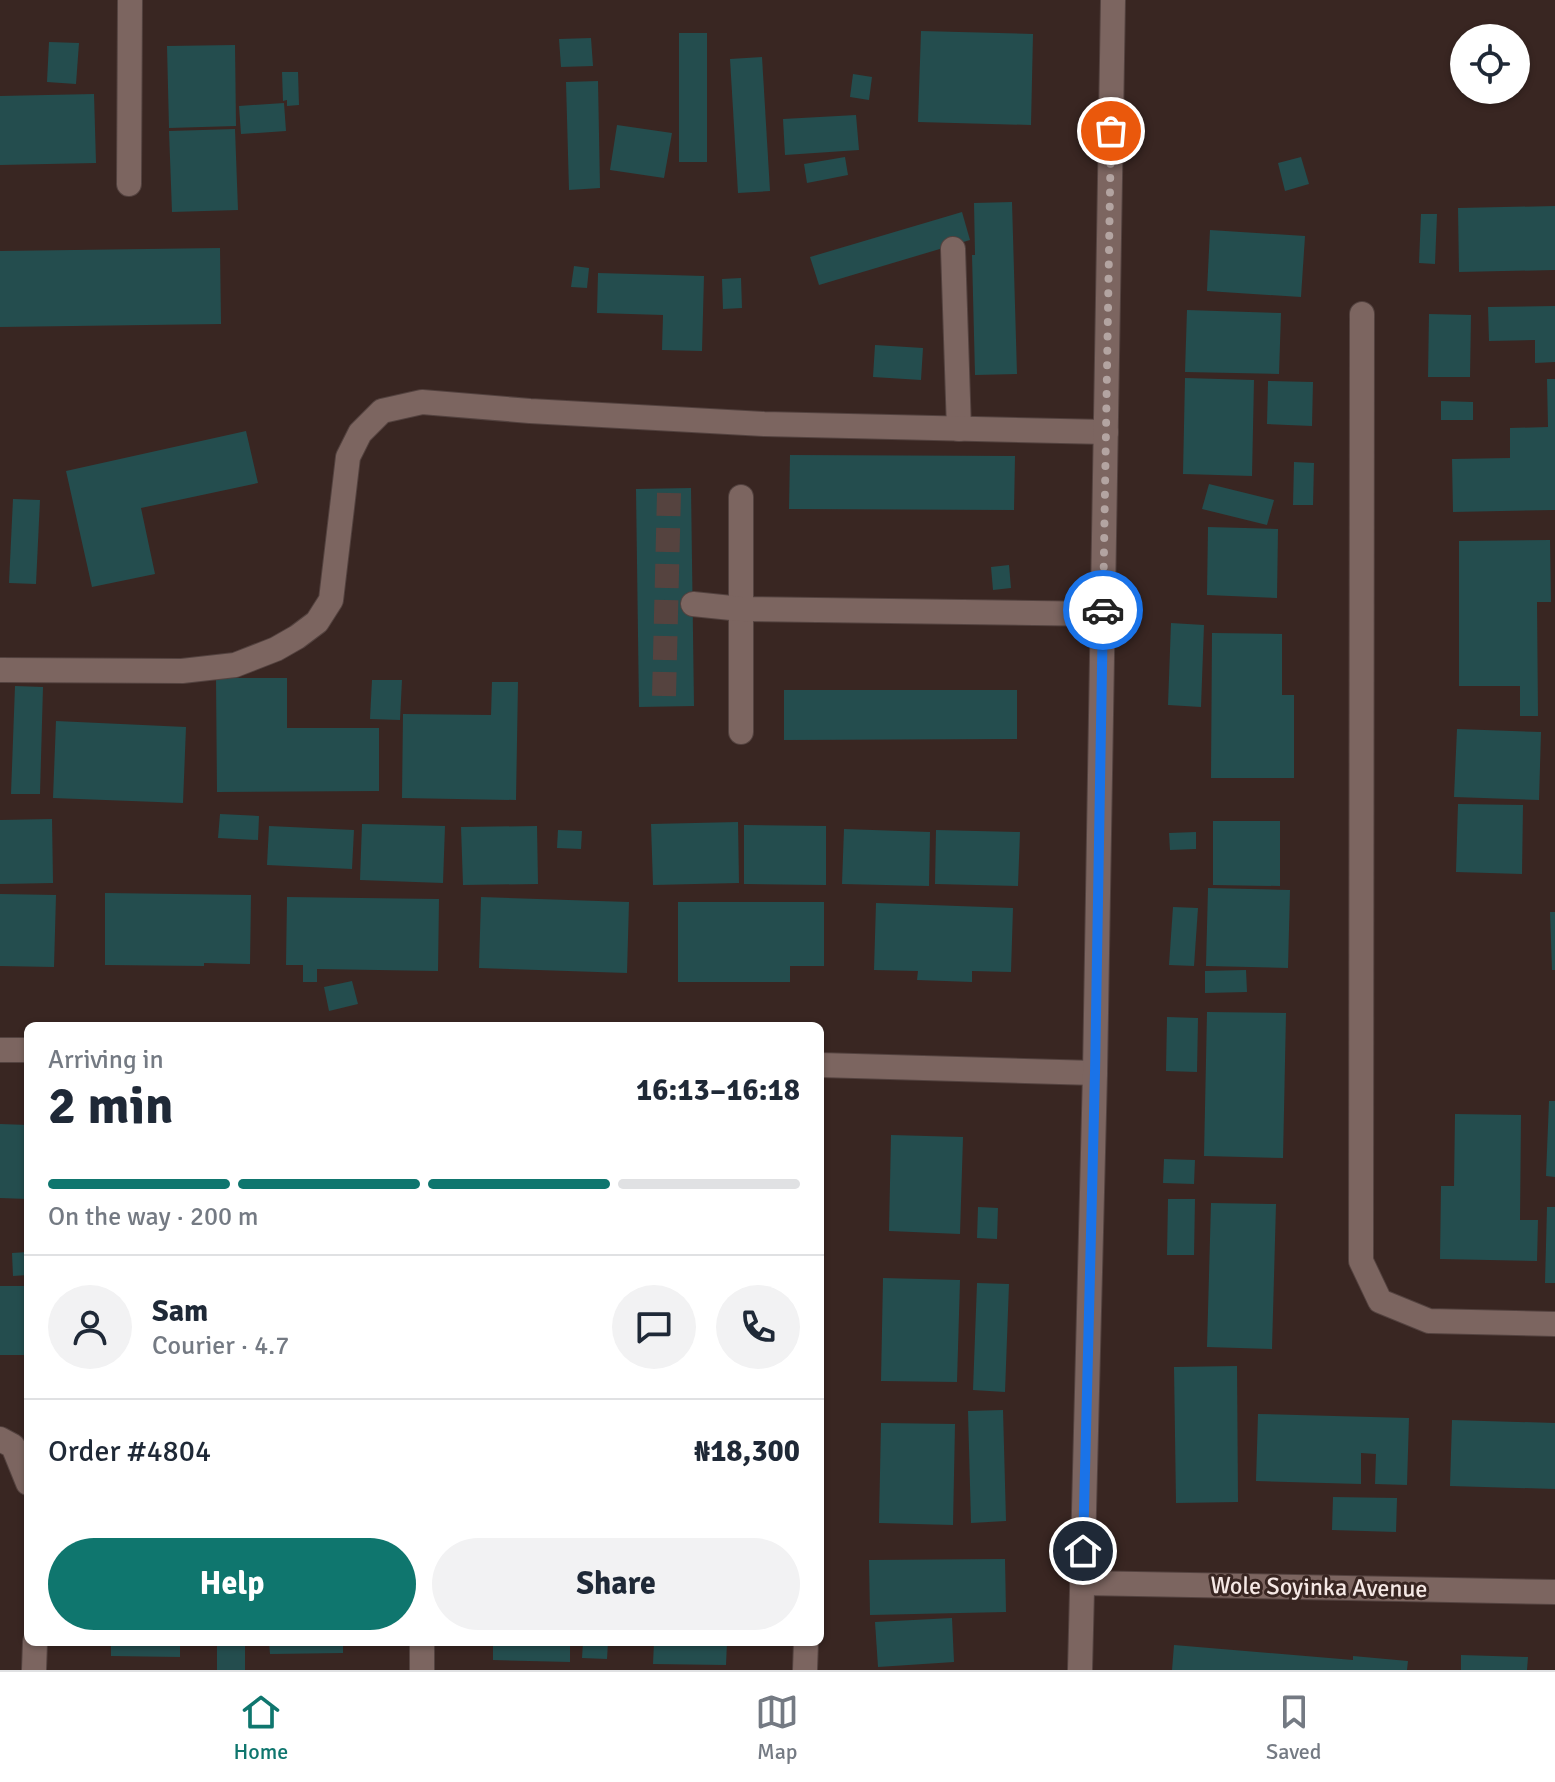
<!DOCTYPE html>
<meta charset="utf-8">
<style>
body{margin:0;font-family:Signika,sans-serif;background:#f2f2f3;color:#1f2937;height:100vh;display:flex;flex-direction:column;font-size:30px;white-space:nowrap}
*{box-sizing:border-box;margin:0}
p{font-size:26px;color:#747a83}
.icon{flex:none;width:44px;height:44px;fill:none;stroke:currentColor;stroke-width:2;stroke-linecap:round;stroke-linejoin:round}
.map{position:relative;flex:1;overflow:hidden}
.drawer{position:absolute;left:24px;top:1022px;width:800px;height:624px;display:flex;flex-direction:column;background:#fff;border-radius:12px;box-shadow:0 2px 6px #0004}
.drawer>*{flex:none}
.buttons{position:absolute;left:1450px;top:24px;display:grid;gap:16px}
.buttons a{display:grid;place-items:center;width:80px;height:80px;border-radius:50%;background:#fff;box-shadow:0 2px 6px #0004;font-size:40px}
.pin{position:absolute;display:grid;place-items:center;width:68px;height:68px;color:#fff;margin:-34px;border:4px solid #fff;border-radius:50%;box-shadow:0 2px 8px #0007}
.courier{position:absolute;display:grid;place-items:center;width:80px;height:80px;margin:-40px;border:6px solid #1a73e8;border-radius:50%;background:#fff;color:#222;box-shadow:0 2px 10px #0007}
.head em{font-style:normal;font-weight:800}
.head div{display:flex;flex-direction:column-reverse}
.head{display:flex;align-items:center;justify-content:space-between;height:136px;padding:0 24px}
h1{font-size:52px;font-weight:800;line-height:60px}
.bar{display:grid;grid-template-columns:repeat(4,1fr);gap:12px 8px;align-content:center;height:96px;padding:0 24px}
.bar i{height:10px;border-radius:6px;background:#e0e1e3}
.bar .current{background:#0f766e}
.bar p{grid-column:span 4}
.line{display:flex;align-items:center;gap:20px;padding:0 24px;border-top:2px solid #e0e1e3}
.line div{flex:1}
.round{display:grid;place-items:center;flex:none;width:84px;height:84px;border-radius:42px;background:#f2f2f3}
.cta{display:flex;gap:16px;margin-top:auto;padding:16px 24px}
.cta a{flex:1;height:92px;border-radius:48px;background:#0f766e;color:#fff;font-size:32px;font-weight:800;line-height:92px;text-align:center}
.cta a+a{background:#f2f2f3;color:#1f2937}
.tabs{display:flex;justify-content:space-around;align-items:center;height:112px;border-top:2px solid #e0e1e3;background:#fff;font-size:22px;color:#747a83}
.tabs a{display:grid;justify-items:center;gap:4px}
.tabs .current{color:#0f766e}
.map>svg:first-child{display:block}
.building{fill:#244d4e}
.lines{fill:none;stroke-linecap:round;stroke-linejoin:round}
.minor-tunnel{stroke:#55433f;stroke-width:24;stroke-dasharray:24 12;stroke-linecap:butt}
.minor-casing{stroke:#53423f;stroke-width:26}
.minor{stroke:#7c6560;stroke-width:24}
.done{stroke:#b3a4a1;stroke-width:8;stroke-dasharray:0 14.4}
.route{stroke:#1a73e8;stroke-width:10}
.labels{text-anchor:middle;stroke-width:6;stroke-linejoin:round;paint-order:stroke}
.street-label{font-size:24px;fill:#f5e8e5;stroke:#392622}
</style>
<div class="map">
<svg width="1555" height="1670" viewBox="0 0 1555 1670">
<rect width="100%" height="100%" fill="#392622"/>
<g class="building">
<polygon points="921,31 1033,34 1031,125 918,122"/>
<rect x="679" y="33" width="28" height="129"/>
<polygon points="591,38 593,66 561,67 559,39"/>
<polygon points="49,42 79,43 76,84 47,82"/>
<polygon points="235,45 236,126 169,128 167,46"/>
<polygon points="762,57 770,191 738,193 730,59"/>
<polygon points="282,72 298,72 299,105 287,106 287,100 283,101"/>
<polygon points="853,74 872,77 869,100 850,97"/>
<polygon points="598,81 600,188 569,190 566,82"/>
<polygon points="94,94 96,163 0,165 0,96"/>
<polygon points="284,103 286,131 241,134 239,106"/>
<polygon points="856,115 859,150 785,155 783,119"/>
<polygon points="617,125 672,133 664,178 610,170"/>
<polygon points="235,129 238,210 172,212 169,131"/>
<polygon points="845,157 848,175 807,183 804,164"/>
<polygon points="1301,157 1309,184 1285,191 1278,163"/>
<polygon points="1012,202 1017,374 975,375 972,255 975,255 974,203"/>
<polygon points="1555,206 1555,270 1459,272 1458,208"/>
<polygon points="962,212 970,240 819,285 810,257"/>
<polygon points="1421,214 1437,214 1435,264 1419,263"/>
<polygon points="1210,230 1305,236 1301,297 1207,291"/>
<polygon points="220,248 221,324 0,327 0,251"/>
<polygon points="574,266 589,268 587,288 571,287"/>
<polygon points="598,273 704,276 702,351 662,350 663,315 597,313"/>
<polygon points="741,278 742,308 723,309 722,279"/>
<polygon points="1555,306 1555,362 1535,363 1535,340 1489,341 1488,307"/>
<polygon points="1187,310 1281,313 1279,374 1185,372"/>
<polygon points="1429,314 1471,315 1470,377 1428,377"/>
<polygon points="875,345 923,348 921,380 873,377"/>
<polygon points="1185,378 1254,380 1252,476 1183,474"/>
<polygon points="1547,379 1555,379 1555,510 1453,512 1452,459 1510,458 1510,428 1548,427"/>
<polygon points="1268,381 1313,382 1312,426 1267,424"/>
<polygon points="1441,401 1473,402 1473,420 1441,420"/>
<polygon points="246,431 258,483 141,508 155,574 92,587 66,471"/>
<polygon points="790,455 1015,456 1014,510 789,509"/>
<polygon points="1294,462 1314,463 1313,505 1293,505"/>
<polygon points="1209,484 1274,500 1267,525 1202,509"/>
<polygon points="691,488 694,706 639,707 636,489"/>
<polygon points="13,499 40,500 36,584 9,583"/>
<polygon points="1208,527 1278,529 1277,598 1207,595"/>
<polygon points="1550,540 1551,602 1537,602 1538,716 1520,716 1520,686 1459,686 1459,541"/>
<polygon points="1009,565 1011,588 993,590 991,567"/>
<polygon points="1171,623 1204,625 1201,707 1168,705"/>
<polygon points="1212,633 1282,634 1282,695 1294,695 1294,778 1211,778"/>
<polygon points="216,678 287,678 287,728 379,728 379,791 217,792"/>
<polygon points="372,680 402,680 400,720 370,719"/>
<polygon points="492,682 518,682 516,800 402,798 403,714 491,715"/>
<polygon points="15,686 43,687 40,794 11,794"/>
<polygon points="784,690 1017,690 1017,739 784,740"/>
<polygon points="56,721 186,727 183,803 53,798"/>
<polygon points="1457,729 1541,732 1539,800 1454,797"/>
<polygon points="1458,804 1523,805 1522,874 1456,872"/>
<polygon points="220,814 259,816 258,840 218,838"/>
<polygon points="52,819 53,883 0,884 0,820"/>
<polygon points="1213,821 1280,821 1280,886 1213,885"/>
<polygon points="738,822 739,883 653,885 651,824"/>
<polygon points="362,824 445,826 443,883 360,880"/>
<polygon points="744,825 826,826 826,885 744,884"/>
<polygon points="269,826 354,830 352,869 267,865"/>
<polygon points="537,826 538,884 463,885 461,827"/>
<polygon points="844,829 930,832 929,886 842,884"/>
<polygon points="558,830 582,831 581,849 557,848"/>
<polygon points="936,830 1020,832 1018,886 935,884"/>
<polygon points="1196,832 1196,849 1170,850 1169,833"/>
<polygon points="1208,888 1290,890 1288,968 1206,966"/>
<polygon points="105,893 251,895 250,964 204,963 204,966 105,965"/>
<polygon points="0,894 56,895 54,967 0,966"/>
<polygon points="287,897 439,899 438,971 317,969 317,982 303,982 303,965 286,965"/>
<polygon points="481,897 629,902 627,973 479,968"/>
<polygon points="678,902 824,902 824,966 790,966 790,982 678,982"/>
<polygon points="876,903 1013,908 1011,972 972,971 972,982 917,980 918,971 874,970"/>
<polygon points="1173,907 1198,908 1194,966 1169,965"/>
<polygon points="1550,912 1555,912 1555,970 1552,970"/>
<polygon points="1246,970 1247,992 1205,993 1205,971"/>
<polygon points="352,981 358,1004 329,1011 324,987"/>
<polygon points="1207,1012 1286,1013 1283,1158 1204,1156"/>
<polygon points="1167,1017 1198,1018 1197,1072 1166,1071"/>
<polygon points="1549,1101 1555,1101 1555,1177 1546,1176"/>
<polygon points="1455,1114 1521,1115 1520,1220 1538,1220 1537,1261 1440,1259 1441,1186 1454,1186"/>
<polygon points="0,1124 28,1125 28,1199 0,1198"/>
<polygon points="891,1135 963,1137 960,1234 889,1231"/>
<polygon points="1164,1159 1195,1160 1194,1184 1163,1183"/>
<polygon points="1168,1199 1195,1199 1194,1255 1167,1255"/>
<polygon points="1211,1203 1276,1204 1272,1349 1207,1347"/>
<polygon points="978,1207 998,1208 997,1239 977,1238"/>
<polygon points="1547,1207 1555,1207 1555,1283 1545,1283"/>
<polygon points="28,1252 28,1275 13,1276 12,1253"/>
<polygon points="883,1278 960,1280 957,1382 881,1381"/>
<polygon points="977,1283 1009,1284 1005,1392 973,1390"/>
<rect x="0" y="1286" width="28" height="69"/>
<polygon points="1237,1366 1238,1502 1176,1503 1174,1367"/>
<polygon points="1003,1410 1006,1521 971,1523 968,1411"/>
<polygon points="1258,1414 1409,1418 1407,1485 1375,1484 1376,1454 1361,1453 1361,1484 1256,1481"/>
<polygon points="1452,1420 1555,1423 1555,1489 1450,1486"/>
<polygon points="881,1423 955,1424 953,1525 879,1523"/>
<polygon points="1333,1497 1397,1498 1396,1532 1332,1530"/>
<polygon points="1005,1559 1006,1612 870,1615 869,1560"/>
<polygon points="952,1618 954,1662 878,1667 875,1622"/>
<polygon points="111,1642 180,1642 180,1657 111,1656"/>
<rect x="217" y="1642" width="28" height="28"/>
<polygon points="269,1642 343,1642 343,1653 270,1654"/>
<polygon points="493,1642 570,1642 570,1662 493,1660"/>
<polygon points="583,1642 608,1642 607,1659 582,1658"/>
<polygon points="654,1642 727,1642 726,1665 653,1664"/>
<polygon points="1174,1645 1353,1660 1353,1656 1408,1661 1407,1670 1172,1670"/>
<polygon points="1461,1655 1528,1657 1527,1670 1461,1670"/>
</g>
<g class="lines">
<polyline class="minor-tunnel" points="664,696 669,493"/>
<g class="minor-casing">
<g id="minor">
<polyline points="129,184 130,0"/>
<polyline points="953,249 959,429"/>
<polyline points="1362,314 1361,1261 1380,1301 1429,1321 1555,1324"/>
<polyline points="741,497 741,732"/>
<polyline points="693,604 741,609 1103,614"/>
<polyline points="0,670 182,671 235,665 276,649 297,637 317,622 331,600 348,457 360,433 382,411 422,402 530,411 764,424 1106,432"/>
<polyline points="0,1050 28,1050"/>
<polyline points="820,1065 1095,1073"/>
<polyline points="0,1439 13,1446 28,1483"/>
<polyline points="1082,1583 1555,1592"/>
<polyline points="34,1670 35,1642"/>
<polyline points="422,1670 422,1642"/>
<polyline points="805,1670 806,1642"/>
<polyline points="1080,1670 1095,1073 1113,0"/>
</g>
</g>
<use href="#minor" class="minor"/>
</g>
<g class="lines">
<polyline class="done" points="1103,610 1111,131"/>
<polyline class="route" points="1083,1551 1095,1073 1103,610"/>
</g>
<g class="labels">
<g class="street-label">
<text transform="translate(1319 1587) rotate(1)" y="8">Wole Soyinka Avenue</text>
</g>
</g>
</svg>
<div class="buttons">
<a><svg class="icon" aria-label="locate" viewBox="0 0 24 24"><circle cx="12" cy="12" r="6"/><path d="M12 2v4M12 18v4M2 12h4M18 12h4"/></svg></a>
</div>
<div class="pin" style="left:1111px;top:131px;background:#ea580c"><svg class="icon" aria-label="bag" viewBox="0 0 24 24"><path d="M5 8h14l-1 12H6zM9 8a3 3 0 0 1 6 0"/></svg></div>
<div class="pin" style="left:1083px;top:1551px;background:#1f2937"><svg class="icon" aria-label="home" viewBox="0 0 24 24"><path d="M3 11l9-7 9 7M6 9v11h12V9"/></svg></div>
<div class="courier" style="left:1103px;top:610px"><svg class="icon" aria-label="car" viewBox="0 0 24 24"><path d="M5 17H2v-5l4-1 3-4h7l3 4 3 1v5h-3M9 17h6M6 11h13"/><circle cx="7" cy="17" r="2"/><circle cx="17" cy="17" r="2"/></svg></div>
<section class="drawer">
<div class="head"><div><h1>2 min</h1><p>Arriving in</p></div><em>16:13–16:18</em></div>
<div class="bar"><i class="current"></i><i class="current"></i><i class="current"></i><i></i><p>On the way · 200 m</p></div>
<div class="line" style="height:144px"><a class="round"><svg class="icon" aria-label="person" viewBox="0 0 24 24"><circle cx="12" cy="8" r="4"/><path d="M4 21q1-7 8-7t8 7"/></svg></a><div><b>Sam</b><p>Courier · 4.7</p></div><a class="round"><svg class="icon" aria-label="chat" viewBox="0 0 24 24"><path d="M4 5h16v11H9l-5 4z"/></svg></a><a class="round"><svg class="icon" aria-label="phone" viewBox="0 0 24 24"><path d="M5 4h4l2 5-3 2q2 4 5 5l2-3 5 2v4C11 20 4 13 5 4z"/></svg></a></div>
<div class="line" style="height:104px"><div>Order #4804</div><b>₦18,300</b></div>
<div class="cta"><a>Help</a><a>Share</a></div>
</section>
</div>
<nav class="tabs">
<a class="current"><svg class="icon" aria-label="home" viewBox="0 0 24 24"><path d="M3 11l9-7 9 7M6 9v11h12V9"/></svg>Home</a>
<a><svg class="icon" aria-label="map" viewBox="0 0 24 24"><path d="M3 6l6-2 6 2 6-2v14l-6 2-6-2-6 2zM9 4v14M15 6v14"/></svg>Map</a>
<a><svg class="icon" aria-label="saved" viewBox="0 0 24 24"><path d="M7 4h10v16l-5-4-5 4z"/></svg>Saved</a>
</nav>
